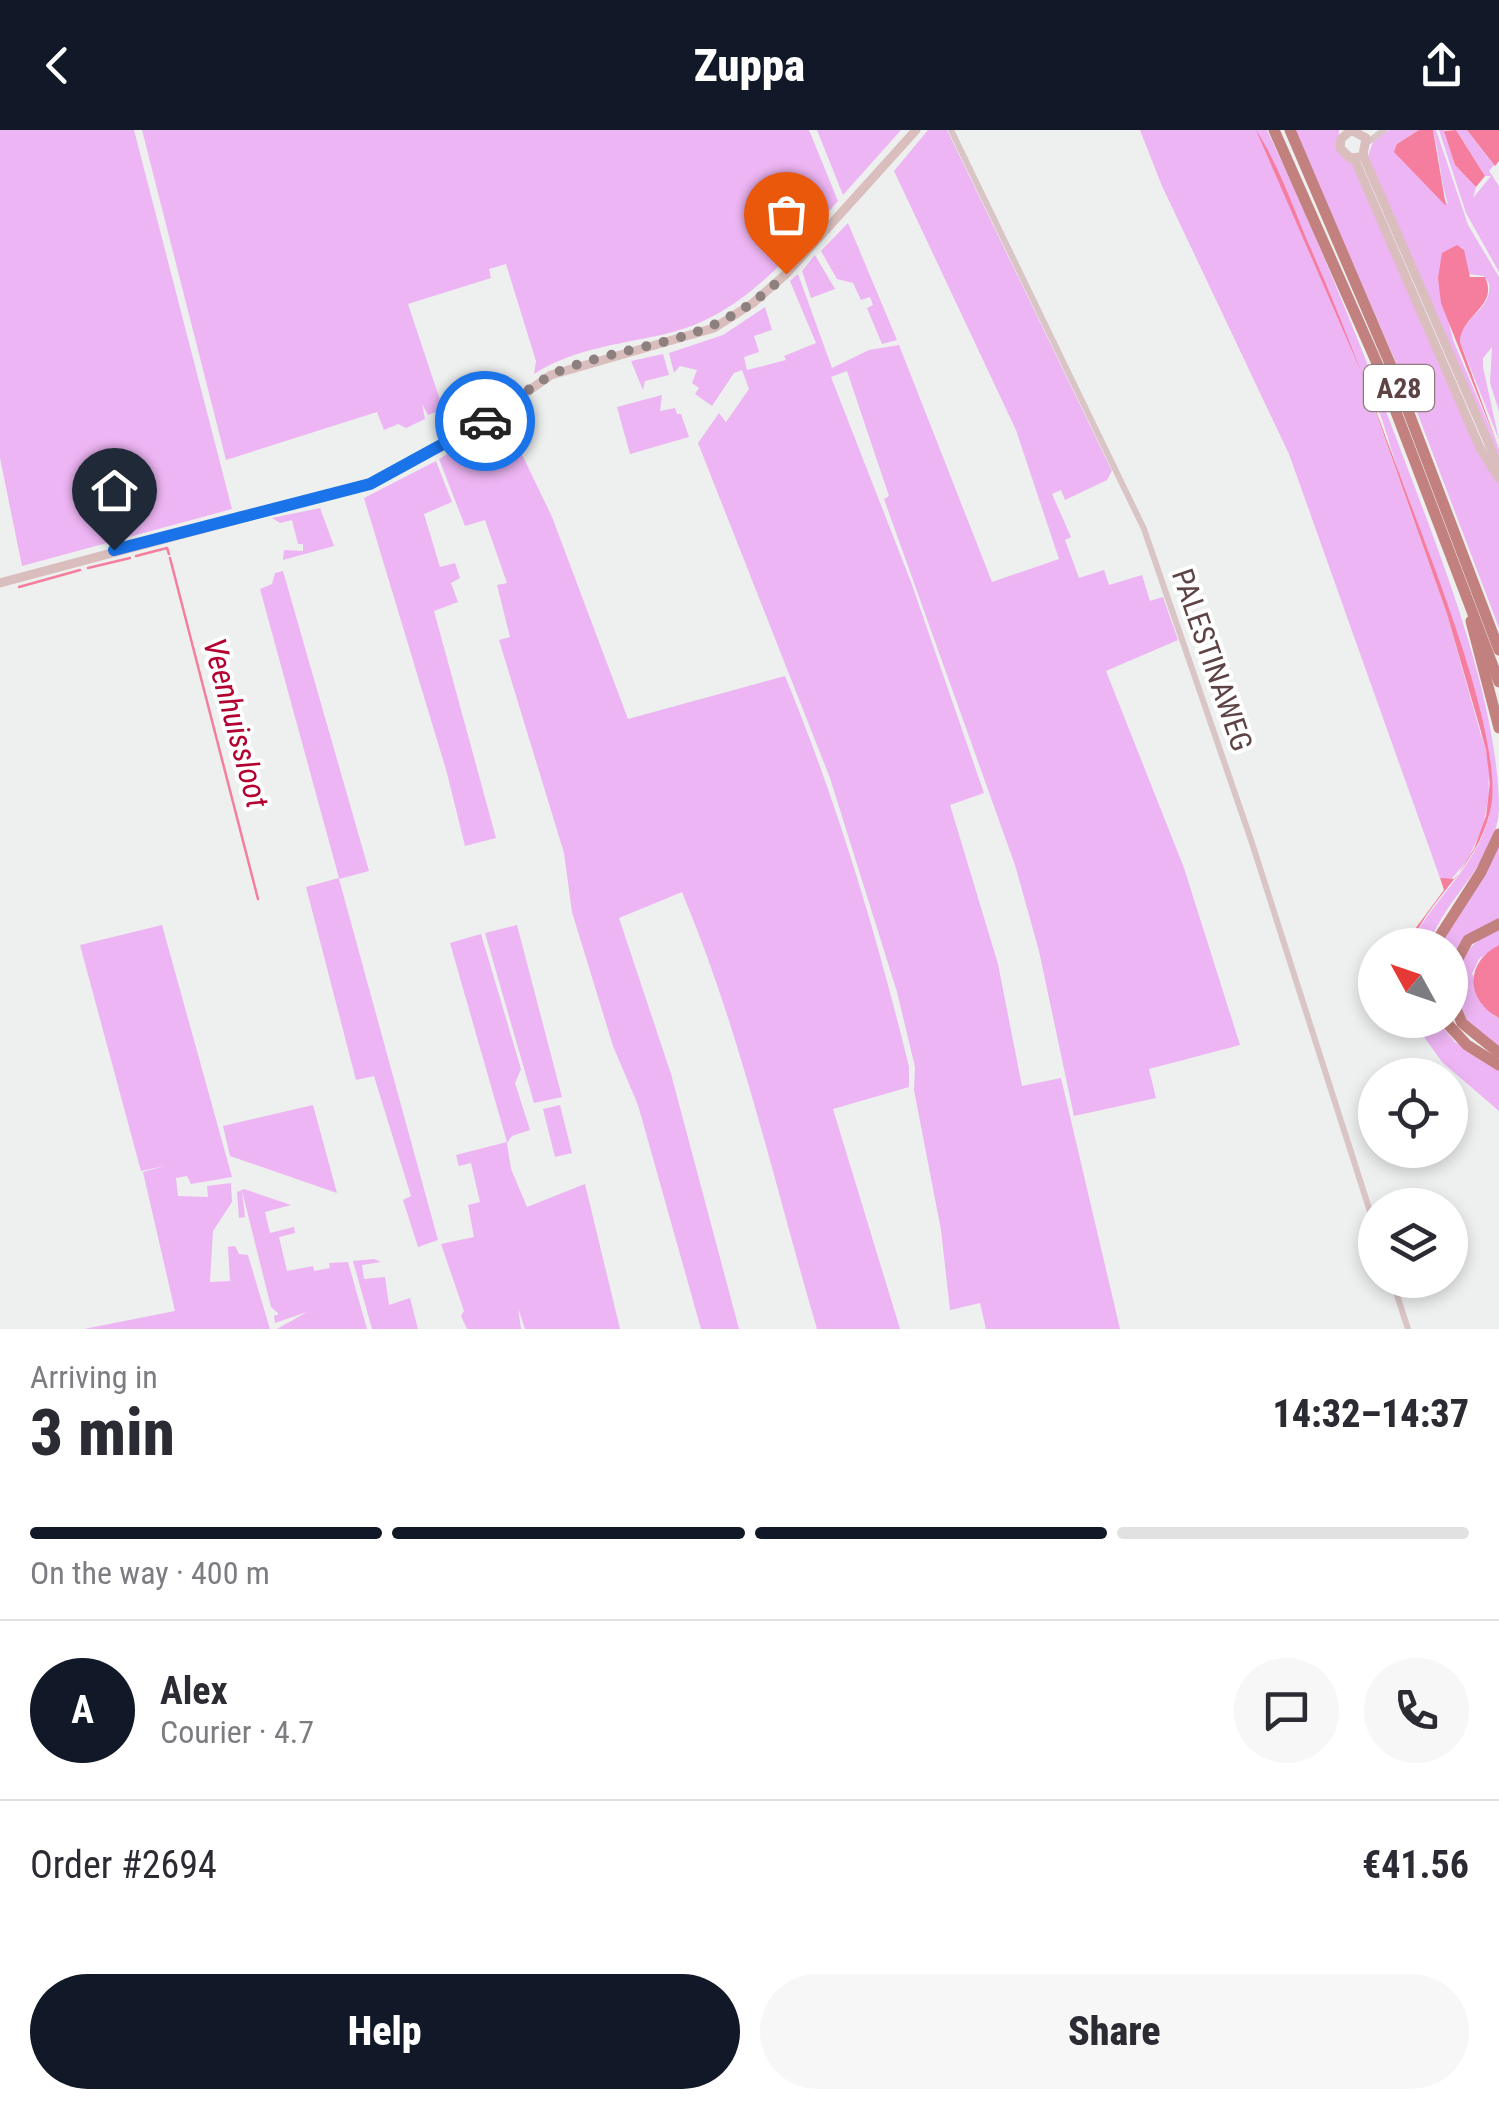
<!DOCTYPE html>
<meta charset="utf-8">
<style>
body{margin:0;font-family:"Roboto Condensed",sans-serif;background:#f7f7f7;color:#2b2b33;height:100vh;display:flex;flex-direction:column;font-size:38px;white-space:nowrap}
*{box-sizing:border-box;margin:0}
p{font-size:32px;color:#7c7c81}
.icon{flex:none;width:55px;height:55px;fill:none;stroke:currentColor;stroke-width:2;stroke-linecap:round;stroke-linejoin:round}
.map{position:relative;height:1199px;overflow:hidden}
.side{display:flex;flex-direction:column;background:#fff;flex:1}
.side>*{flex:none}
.needle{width:65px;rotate:310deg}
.buttons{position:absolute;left:1358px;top:798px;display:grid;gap:20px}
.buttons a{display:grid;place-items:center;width:110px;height:110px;border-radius:50%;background:#fff;box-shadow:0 5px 15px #0003;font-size:50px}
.pin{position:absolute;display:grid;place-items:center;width:85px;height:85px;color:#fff;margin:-102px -42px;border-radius:50% 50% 50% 0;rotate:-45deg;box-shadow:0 0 10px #0007}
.pin .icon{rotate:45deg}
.courier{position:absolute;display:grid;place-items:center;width:100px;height:100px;margin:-50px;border:8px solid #1a73e8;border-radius:50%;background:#fff;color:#222;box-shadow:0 2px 12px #0007}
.headline em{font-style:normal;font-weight:800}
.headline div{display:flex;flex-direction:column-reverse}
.headline{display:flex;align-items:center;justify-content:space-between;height:170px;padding:0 30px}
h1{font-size:65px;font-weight:800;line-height:75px}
.bar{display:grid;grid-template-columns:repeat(4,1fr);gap:15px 10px;align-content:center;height:120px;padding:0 30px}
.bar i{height:12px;border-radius:8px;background:#e1e1e2}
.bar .current{background:#111827}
.bar p{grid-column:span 4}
.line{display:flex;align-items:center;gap:25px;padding:0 30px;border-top:2px solid #e1e1e2}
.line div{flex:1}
.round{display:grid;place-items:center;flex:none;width:105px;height:105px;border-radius:52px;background:#f7f7f7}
.cta{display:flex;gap:20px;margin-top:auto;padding:20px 30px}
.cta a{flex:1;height:115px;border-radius:60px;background:#111827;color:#fff;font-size:40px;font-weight:800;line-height:115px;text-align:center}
.cta a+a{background:#f7f7f7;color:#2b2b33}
header{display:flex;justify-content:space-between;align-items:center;height:130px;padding:0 30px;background:#111827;color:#fff;font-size:45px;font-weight:800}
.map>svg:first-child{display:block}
.green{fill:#edb5f3}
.water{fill:#f57e9f}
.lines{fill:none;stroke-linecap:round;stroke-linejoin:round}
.stream{stroke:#f57e9f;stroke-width:2.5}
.street{stroke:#d9c5c5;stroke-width:6}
.secondary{stroke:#d9bebd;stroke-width:9}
.highway{stroke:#c2817f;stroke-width:11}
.done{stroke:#8f8080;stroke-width:10;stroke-dasharray:0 18}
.route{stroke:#1a73e8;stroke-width:12}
.labels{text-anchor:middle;stroke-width:8;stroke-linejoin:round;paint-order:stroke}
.shield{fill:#fff;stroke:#8e7b7c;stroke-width:2.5}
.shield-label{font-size:28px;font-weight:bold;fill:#5d4344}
.street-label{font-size:30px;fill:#5d4344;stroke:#fff}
.water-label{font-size:32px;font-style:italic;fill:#b30031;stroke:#fff}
</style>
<header><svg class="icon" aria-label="back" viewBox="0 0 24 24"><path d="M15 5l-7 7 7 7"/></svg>Zuppa<svg class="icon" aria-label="share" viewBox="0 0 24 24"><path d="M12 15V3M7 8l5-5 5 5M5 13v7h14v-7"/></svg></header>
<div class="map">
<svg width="1499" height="1199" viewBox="0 0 1499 1199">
<rect width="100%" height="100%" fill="#edf0ee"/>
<g class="green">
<polygon points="0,0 134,0 232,379 22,436 0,328"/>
<path d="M142 0H809L838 71C792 124 744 183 673 202 626 214 575 217 534 244L536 231 506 134 489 139 491 148 408 174 443 279 428 285 422 274 425 289 406 298 398 294 384 300 377 282 226 330Z"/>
<polygon points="817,0 901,0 843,65"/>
<polygon points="928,0 947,0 1112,341 1107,350 1065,370 1061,360 1052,364 1071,407 1065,410 1079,448 1104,440 1109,455 1142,445 1150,471 1163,467 1178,510 1106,541 1184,738 1240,915 1149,939 1156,968 1074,986 1039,821 1015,735 884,369 889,366 847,241 831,247 911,452 984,663 950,675 998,834 1022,956 1061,948 1120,1199 986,1199 980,1173 950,1180 941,1100 914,960 915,937 897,862 830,648 698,313 719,283 726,292 749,259 742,240 734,243 712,276 695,264 699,258 692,253 697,240 680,236 674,243 669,223 723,205 765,177 772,200 754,206 759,222 744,227 747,240 786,230 784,226 816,213 790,151 798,144 832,238 869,220 899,215 992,452 1059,429 1016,300 894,41"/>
<path d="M1140 0H1267C1328 129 1379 261 1429 395 1460 479 1499 591 1499 681 1494 735 1445 767 1429 815H1410C1433 768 1476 738 1489 686 1499 609 1429 427 1401 349 1390 318 1381 276 1364 250L1447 484 1488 630 1489 664 1483 697 1468 729 1450 751 1440 748 1289 324 1162 56Z"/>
<polygon points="1295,0 1339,0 1339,23 1355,35 1499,351 1499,498 1414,274"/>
<path d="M1389 0H1419L1397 14 1448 74C1440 49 1440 26 1433 0H1436L1468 95 1499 147V281L1490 253 1492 217 1483 228V237L1499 310 1460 212C1461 185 1493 181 1489 153L1484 146 1468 144 1462 117 1438 148 1453 210 1499 319V333L1368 26 1373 12Z"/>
<polygon points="1439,0 1444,0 1455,35 1476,57 1473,68 1491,46 1485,46 1456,0 1467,0 1494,35 1489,41 1499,56 1499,142 1466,83"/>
<polygon points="848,93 897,210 882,214 867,178 873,175 870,167 861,170 853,153 837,149 821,121"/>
<polygon points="815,125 835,159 811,168 802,141"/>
<polygon points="663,224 669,245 645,251 643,260 631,231"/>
<polygon points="662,265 660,281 675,278 677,284 681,284 689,307 630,324 617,277"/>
<path d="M505 289 552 387 628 589 785 546C837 672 877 805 909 937V957L833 979 900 1199H817C774 1053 741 903 682 762L619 788 671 944 739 1199H701L638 975 613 916 572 782 564 723 499 510 510 507 497 455 507 453 485 390 465 396 439 329Z"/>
<polygon points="436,331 452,372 424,384 440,437 455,433 460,448 451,453 458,472 434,481 496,708 465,716 447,643 364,368"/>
<polygon points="320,378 334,416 283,430 284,420 303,421 303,414 298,414 292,390 280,393 272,388"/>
<polygon points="283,441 369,741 339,749 438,1110 418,1117 403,1070 411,1066 374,946 356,950 306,757 339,748 260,459 272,454 275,443"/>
<polygon points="1499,711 1499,792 1491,794 1450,834 1450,815 1437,815"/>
<polygon points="162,795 232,1047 191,1054 187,1046 176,1048 178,1066 208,1067 207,1056 231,1053 232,1072 213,1101 210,1152 230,1151 228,1117 235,1116 239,1124 248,1125 270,1199 84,1199 175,1181 143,1042 165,1036 141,1041 80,815"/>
<polygon points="517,795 562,967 534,973 485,803"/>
<path d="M1499 800V815L1479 829 1472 844 1493 885 1499 888V917C1487 907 1470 897 1463 884 1443 850 1463 811 1499 800Z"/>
<polygon points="481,804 521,939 515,953 530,1000 512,1006 507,1013 511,1039 527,1077 585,1054 620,1199 525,1199 518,1178 521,1199 467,1199 461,1186 464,1181 441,1114 474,1107 468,1075 480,1072 471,1033 459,1036 456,1025 507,1012 450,813"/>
<polygon points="1412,890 1437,890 1455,912 1499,940 1499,981 1442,932"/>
<polygon points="313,975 337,1063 230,1026 223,996"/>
<polygon points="560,975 572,1023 555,1027 543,979"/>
<polygon points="244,1059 291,1075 265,1082 270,1103 294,1097 295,1103 279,1107 287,1141 313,1136 314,1141 330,1138 329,1133 348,1132 367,1199 277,1199 307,1182 275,1193 274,1186 279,1184 271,1177 242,1061 245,1087 239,1088 237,1062"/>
<polygon points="374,1129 381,1132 362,1135 364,1149 385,1147 389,1175 410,1168 418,1199 372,1199 353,1131"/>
</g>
<g class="water">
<path d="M1256 0C1277 32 1292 74 1307 110 1342 189 1372 269 1402 351 1430 427 1499 595 1492 671 1483 733 1433 762 1410 815L1415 799 1444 760 1440 748 1455 749 1474 719 1486 686 1490 653 1486 619 1447 484 1363 246Z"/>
<polygon points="1419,0 1433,0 1446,76 1394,22 1397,14"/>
<polygon points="1456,0 1485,46 1476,57 1455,35 1444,1"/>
<polygon points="1467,0 1499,0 1499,31 1495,36"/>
<path d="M1457 115 1464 120 1470 147H1485C1499 177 1461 184 1460 212L1499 319 1441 173 1438 148 1442 123Z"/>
<path d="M1499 815V888C1465 870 1465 832 1499 815Z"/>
</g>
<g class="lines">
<g class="stream">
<polyline points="136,426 167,418 169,424"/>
<polyline points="170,428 258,769"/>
<polyline points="88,438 130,428"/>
<polyline points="19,457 80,440"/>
</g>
<g class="street">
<polyline points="951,0 1144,399 1251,710 1375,1097"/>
<polyline points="1368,12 1384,0"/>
<polyline points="1392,1150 1408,1199"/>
</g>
<g class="secondary">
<polyline points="1351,0 1341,9 1340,18 1350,28 1360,27"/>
<polyline points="1351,0 1366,8 1363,25"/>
<polyline points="1363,25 1499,337"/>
<polyline points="1354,28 1480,318 1499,348"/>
<polyline points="0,453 370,354 490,288 551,245 714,198 753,173 786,144 916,0"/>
</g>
<g class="highway">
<polyline points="1274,0 1380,240 1499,552"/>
<polyline points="1290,0 1391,236 1499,520"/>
<polyline points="1471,491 1499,598"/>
<polyline points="1434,815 1481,742 1499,704"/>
<polyline points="1450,843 1468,810 1499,794"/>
<polyline points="1450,865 1462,893 1499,923"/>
<polyline points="1444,890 1467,915 1499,935"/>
</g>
</g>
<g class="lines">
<path class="done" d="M485 291C514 274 537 248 570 237 659 207 712 216 786 144"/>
<polyline class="route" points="114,420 370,354 485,291"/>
</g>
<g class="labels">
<rect class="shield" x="1364" y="235" width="70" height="46" rx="8"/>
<g class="shield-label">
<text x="1399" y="268">A28</text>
</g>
<g class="street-label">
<text transform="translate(1212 530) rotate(71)" y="10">PALESTINAWEG</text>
</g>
<g class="water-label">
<text transform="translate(236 593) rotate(75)" y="11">Veenhuissloot</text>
</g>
</g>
</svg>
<div class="buttons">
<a><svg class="needle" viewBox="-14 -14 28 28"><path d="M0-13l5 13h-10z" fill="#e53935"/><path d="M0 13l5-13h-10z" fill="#7c7c81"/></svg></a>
<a><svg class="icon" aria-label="locate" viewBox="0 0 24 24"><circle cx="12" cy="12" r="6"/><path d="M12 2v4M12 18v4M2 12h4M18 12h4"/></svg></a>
<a><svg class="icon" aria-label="layers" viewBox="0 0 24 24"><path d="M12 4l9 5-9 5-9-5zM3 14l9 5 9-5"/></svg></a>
</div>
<div class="pin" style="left:786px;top:144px;background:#ea580c"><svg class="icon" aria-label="bag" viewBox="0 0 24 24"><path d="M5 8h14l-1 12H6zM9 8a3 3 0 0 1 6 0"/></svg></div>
<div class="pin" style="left:114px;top:420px;background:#1f2937"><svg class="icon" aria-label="home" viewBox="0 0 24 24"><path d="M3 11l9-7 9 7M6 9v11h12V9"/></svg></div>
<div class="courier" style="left:485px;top:291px"><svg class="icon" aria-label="car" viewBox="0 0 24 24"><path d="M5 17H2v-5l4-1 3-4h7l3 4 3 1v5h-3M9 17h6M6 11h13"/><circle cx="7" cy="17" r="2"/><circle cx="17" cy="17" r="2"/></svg></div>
</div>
<section class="side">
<div class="headline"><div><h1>3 min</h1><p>Arriving in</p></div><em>14:32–14:37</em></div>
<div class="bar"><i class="current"></i><i class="current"></i><i class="current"></i><i></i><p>On the way · 400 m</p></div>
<div class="line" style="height:180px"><b class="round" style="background:#111827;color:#fff">A</b><div><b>Alex</b><p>Courier · 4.7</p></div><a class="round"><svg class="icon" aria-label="chat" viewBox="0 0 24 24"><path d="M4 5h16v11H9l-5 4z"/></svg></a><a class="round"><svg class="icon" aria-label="phone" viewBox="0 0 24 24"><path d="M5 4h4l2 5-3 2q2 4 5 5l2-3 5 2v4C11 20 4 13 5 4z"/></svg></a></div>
<div class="line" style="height:130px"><div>Order #2694</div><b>€41.56</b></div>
<div class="cta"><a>Help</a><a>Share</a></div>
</section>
